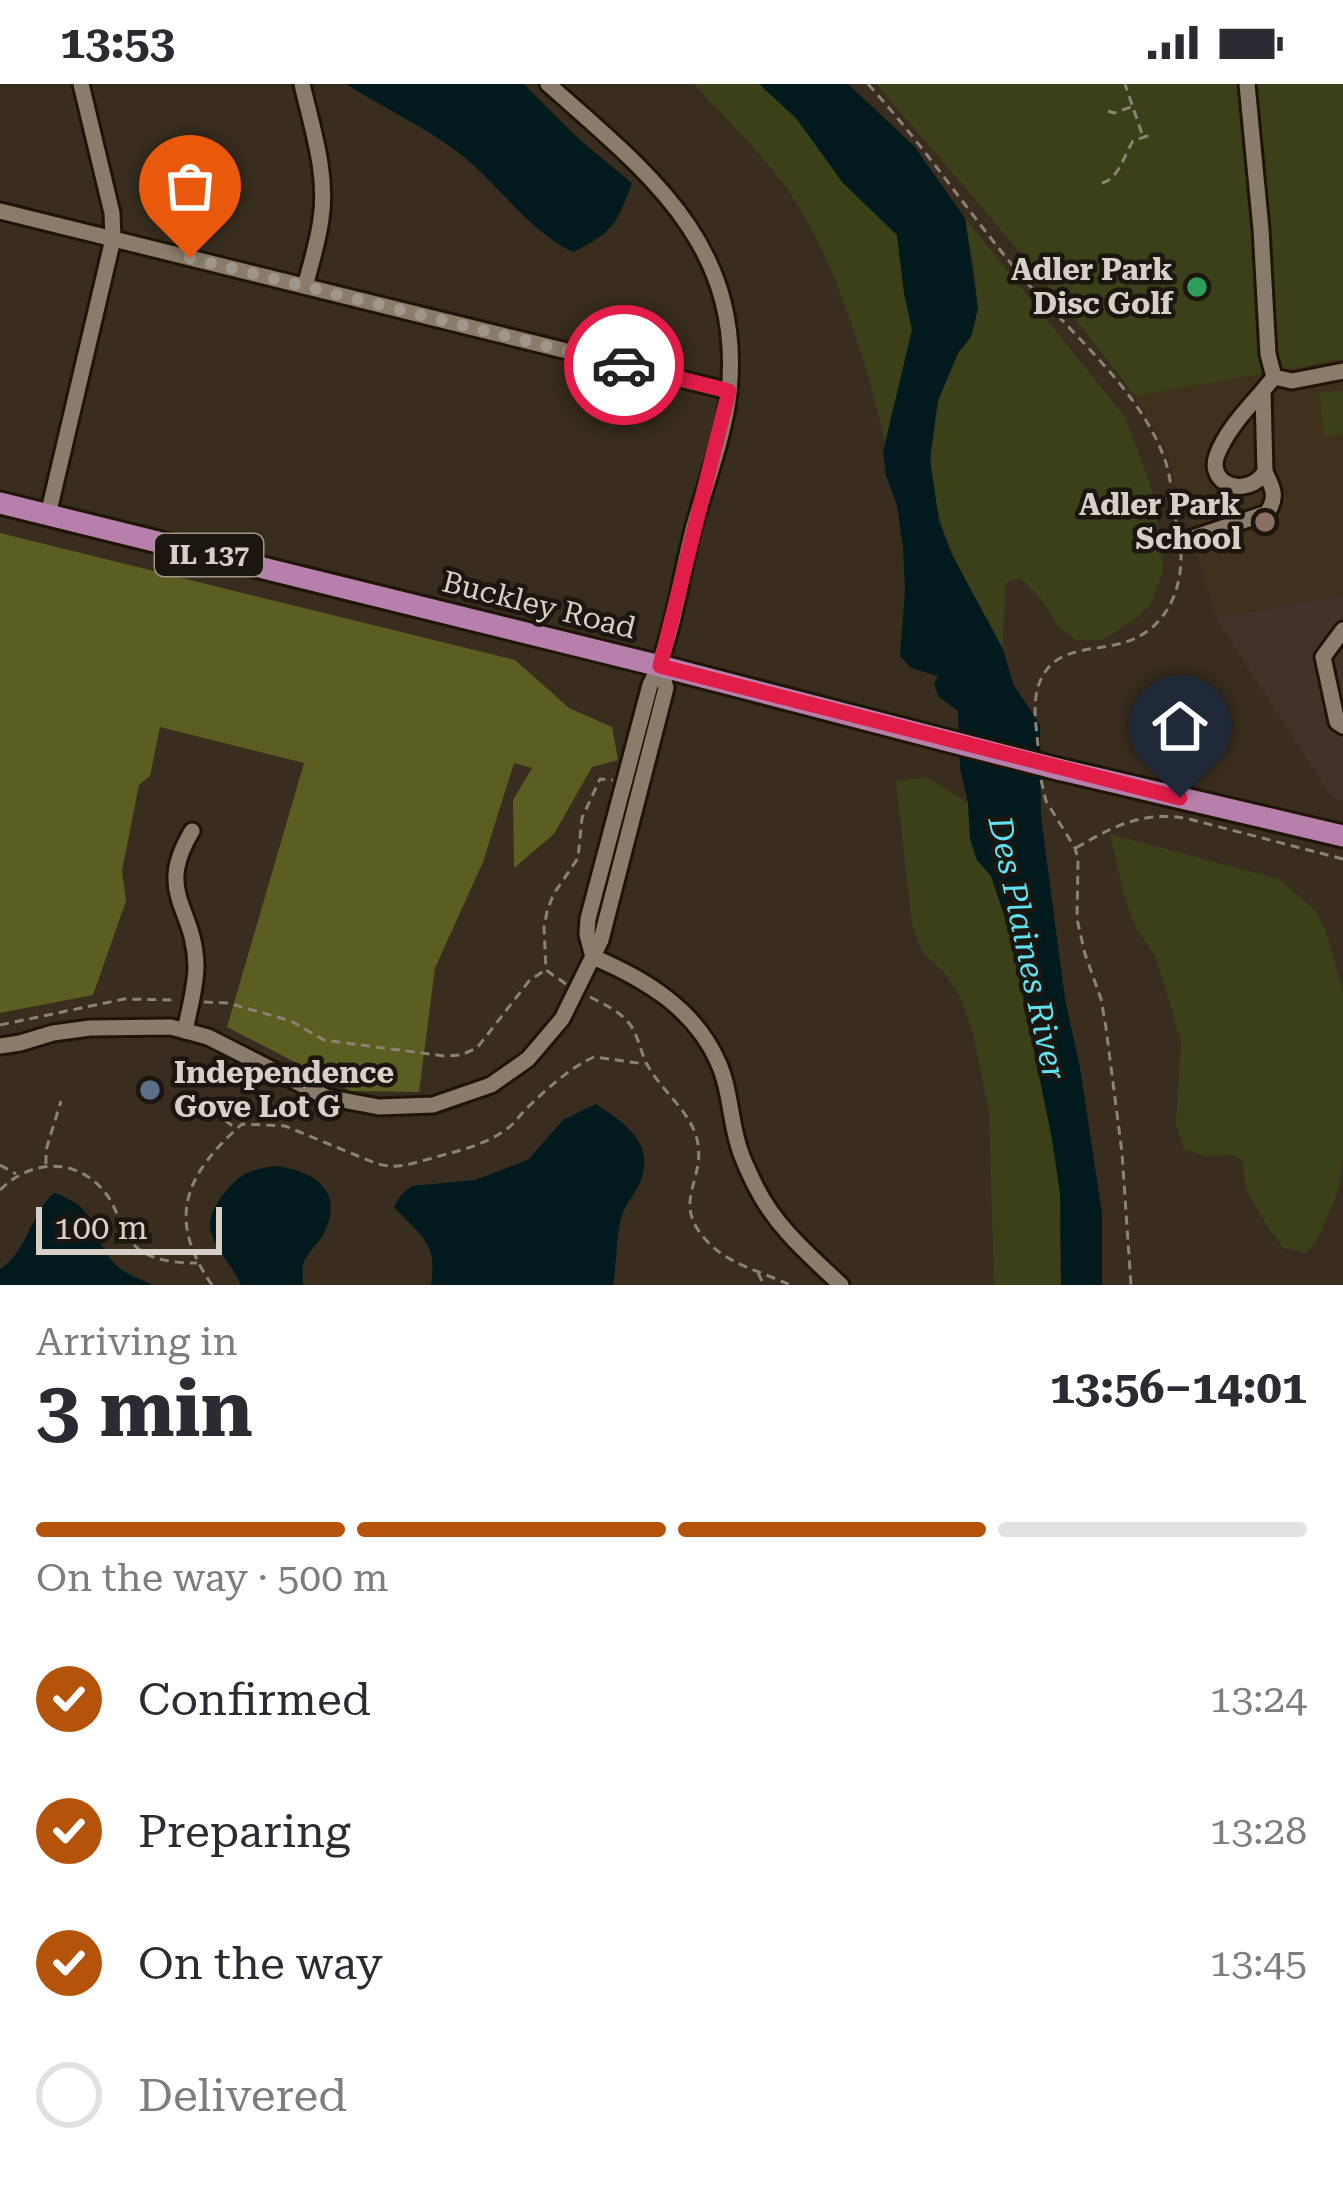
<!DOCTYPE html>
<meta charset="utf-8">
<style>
body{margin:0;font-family:"Roboto Serif",serif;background:#f7f7f7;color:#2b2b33;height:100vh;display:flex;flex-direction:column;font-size:45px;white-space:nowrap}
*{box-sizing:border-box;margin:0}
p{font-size:39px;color:#7c7c81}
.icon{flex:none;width:66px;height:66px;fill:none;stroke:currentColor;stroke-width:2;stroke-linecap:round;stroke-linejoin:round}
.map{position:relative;height:1201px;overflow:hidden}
.panel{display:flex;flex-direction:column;background:#fff;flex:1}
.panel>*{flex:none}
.scale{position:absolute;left:36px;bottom:30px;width:186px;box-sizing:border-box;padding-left:12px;border:6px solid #d8d0c7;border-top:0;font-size:33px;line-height:42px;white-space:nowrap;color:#d8d0c7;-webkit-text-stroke:9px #1b160f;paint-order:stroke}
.pin{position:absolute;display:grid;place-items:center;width:102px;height:102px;color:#fff;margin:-123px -51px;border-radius:50% 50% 50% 0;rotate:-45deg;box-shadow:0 0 12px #0007}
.pin .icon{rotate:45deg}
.courier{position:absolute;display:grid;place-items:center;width:120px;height:120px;margin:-60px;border:9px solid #e11d48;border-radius:50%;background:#fff;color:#222;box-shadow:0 3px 15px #0007}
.headline em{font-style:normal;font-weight:700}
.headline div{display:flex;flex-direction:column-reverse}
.headline{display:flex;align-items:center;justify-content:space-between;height:204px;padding:0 36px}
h1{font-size:78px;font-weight:700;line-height:90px}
.bar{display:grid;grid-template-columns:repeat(4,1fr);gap:18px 12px;align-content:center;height:144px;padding:0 36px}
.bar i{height:15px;border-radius:9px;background:#e1e1e2}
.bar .on{background:#b45309}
.bar p{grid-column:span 4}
ol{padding:0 36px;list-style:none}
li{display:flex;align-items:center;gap:36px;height:132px}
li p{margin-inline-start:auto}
li .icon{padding:12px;border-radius:50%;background:#b45309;color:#fff;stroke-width:4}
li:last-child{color:#7c7c81}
li i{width:66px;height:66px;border:6px solid #e1e1e2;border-radius:50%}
.status{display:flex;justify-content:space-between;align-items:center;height:84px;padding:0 60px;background:#fff;direction:ltr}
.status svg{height:33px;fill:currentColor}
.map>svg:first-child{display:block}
.commercial{fill:#44312b}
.built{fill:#40311c}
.green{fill:#3c4019}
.forest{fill:#5a5f21}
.water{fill:#001a1d}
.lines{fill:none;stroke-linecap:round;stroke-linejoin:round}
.minor-casing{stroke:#1f1507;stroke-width:21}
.major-casing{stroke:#1f1507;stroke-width:27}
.path{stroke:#8b8276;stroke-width:3;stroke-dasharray:9 6;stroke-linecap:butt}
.minor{stroke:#897c6b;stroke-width:15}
.major{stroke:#b780ac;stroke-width:21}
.major-bridge-casing{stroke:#1f1507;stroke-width:27;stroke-linecap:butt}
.major-bridge{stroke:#b780ac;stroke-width:21}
.done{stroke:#a0978c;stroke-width:12;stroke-dasharray:0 21.6}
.route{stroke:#e11d48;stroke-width:15}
.leisure-dot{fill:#2e9e5b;stroke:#1b160f;stroke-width:4.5}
.education-dot{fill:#8d6e63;stroke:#1b160f;stroke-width:4.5}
.service-dot{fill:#5c6f8a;stroke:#1b160f;stroke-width:4.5}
.labels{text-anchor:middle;stroke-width:9;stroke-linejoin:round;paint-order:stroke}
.shield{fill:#1b160f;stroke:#9f9890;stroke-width:3}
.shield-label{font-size:27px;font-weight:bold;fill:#d8d0c7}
.poi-label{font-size:30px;font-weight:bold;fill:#d8d0c7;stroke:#1b160f;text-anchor:end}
.street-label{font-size:30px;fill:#d8d0c7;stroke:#1b160f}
.water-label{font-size:33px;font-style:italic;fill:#5fe1ef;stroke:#1b160f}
</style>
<div class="status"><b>13:53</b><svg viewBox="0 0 49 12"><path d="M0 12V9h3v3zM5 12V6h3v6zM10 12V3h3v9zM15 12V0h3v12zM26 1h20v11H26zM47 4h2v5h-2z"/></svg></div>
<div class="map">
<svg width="1343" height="1201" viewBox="0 0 1343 1201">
<rect width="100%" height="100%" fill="#382d1e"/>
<polygon class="commercial" points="1343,511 1343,717 1332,714 1216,534"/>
<polygon class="built" points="1343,275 1343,511 1216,534 1166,366 1135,312"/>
<g class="green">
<path d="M694 0H759L796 34 843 99 897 151 904 209 912 246 885 358C867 277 832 164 782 98 756 63 723 32 694 0Z"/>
<path d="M876 0H1343V275L1135 312C1053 204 964 102 876 0Z"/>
<path d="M965 134 1125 333 1151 402 1162 464 1163 487 1151 520 1137 534 1102 556H1076L1058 542 1041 515 1020 494 1005 499 1003 565C958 481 915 421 937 320 941 304 950 283 959 268 962 263 967 259 970 254 986 224 970 167 965 134Z"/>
<polygon points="1343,306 1343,350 1324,352 1320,309"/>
<polygon points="927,693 968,719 970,755 977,776 991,792 1010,848 1052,1055 1060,1109 1061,1201 994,1201 989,1028 972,945 961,914 944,888 923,869 912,841 896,697"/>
<polygon points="1110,750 1279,795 1315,826 1326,847 1343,908 1343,1070 1338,1107 1319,1152 1307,1169 1283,1164 1269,1145 1245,1104 1243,1078 1234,1071 1204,1072 1184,1065 1176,1041 1181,958 1156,873 1137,846 1125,815"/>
</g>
<polygon class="forest" points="0,449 515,576 569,624 612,643 618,676 592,683 554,750 514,784 513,716 532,684 514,679 483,778 435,884 419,1008 351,1007 227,943 304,679 160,643 150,692 139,701 122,787 126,817 93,911 0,929"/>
<g class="water">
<path d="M346 0H524L580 56 632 99C617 139 613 149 573 168 527 146 499 100 459 69 424 42 383 24 346 0Z"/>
<polygon points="759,0 848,0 914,62 965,134 978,224 971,253 958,269 938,317 930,375 939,437 951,469 1003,565 1013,600 1040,641 1041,733 1065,915 1080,984 1102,1130 1102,1201 1061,1201 1060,1109 1052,1055 1010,848 991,792 977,776 970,755 968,719 960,684 958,627 938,612 934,600 938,592 911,584 900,572 905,506 903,463 897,422 886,391 883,368 912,246 904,209 897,151 843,99 796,34"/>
<path d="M596 1020C622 1038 653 1056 642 1093 638 1106 629 1115 624 1126 616 1142 617 1181 613 1201H431C438 1157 420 1152 394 1123L401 1111 412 1102 475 1096 528 1076 563 1036Z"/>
<path d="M275 1082C313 1087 344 1105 325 1147 320 1159 306 1169 303 1181 302 1184 303 1198 303 1201H241C234 1183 218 1169 212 1151 204 1132 224 1106 239 1094 249 1086 263 1084 275 1082Z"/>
<path d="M54 1109C103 1124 89 1156 117 1182 127 1191 141 1195 153 1201H0V1185C26 1170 31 1129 54 1109Z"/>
</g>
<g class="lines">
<g class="minor-casing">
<g id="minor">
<path d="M302 0C312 44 328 90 321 135 318 158 311 180 305 202"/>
<path d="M548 0C647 88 744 160 729 309 724 353 706 399 694 442 681 490 672 559 650 601L588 835 587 850 593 873"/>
<polyline points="1247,0 1261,145 1268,270 1274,293 1292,297 1343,287"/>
<polyline points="0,127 729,307"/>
<path d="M1263 309 1265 388C1247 415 1206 401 1217 371 1229 340 1255 318 1274 293"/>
<polyline points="48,431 113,155 112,129 81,0"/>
<path d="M1180 458 1267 429C1278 413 1273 404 1265 388"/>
<polyline points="1343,546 1323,573 1337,638 1343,642"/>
<path d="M593 873C645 895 695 925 718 978 730 1004 730 1034 738 1060 742 1075 749 1089 756 1103 776 1143 809 1171 841 1201"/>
<path d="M185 947C189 926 196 903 196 882 195 822 154 810 192 747"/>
<polyline points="0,962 20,959 53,949 90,944 171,943 208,953 326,1013 379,1023 433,1021 491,1001 528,975 562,935 601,856 666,604 660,582"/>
</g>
</g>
<g class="major-casing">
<g id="major">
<polyline points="0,419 660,582 945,656"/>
<polyline points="1058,685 1343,752"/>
</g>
</g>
<g class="path">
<path d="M868 0C920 57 964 122 1013 182 1061 242 1141 303 1166 379 1172 399 1173 422 1177 443"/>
<polyline points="1108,27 1114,29 1131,23"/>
<path d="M1102 99C1119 95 1124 71 1133 57L1147 52 1142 50 1125 0"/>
<path d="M1038 662C1036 637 1030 610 1045 588 1060 565 1091 566 1114 561 1159 553 1182 515 1181 470"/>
<polyline points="1041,696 1046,717 1075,764 1078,776 1077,835 1085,870 1101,915 1106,944 1122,1069 1131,1201"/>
<path d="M1076 764C1113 742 1145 726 1189 735L1343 775"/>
<polyline points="566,900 546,886 544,843 547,828 553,811 578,774 582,734 600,695 613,696"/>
<path d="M590 913C605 921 618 926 629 939 639 952 640 968 648 982 663 1009 693 1029 698 1060 704 1099 671 1119 707 1157 727 1180 763 1188 790 1201"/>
<polyline points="204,918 228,919 291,937 324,956 444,972 461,971 477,964 529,897 544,887"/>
<polyline points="0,941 124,915 176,916"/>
<polyline points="225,1036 235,1044"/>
<polyline points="46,1080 46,1066 61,1017"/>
<polyline points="0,1081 16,1090"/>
<path d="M0 1106C32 1074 79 1073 107 1111 118 1126 121 1148 134 1161 150 1177 176 1179 197 1179"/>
<polyline points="758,1189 764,1201"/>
<path d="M212 1201C165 1133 186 1090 242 1040L285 1042 375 1079C397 1086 409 1080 429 1075 456 1067 485 1062 508 1044 515 1039 520 1031 527 1024 547 1005 569 984 594 973L645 980"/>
</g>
<use href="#minor" class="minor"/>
<use href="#major" class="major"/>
<g class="major-bridge-casing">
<polyline id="major-bridge" points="945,656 1058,685"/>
</g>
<use href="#major-bridge" class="major-bridge"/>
</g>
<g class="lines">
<polyline class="done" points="190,174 624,281"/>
<polyline class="route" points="624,281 729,307 660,582 1180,714"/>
</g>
<circle class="leisure-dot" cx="1197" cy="203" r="12"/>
<circle class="education-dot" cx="1265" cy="438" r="12"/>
<circle class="service-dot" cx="150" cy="1006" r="12"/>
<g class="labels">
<rect class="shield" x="155" y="450" width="108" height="42" rx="9"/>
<g class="shield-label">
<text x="209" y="480">IL 137</text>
</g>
<g class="poi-label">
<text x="1173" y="196">Adler Park<tspan x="1173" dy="34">Disc Golf</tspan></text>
<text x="1241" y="431">Adler Park<tspan x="1241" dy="34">School</tspan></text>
<text x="174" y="999" text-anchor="start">Independence<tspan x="174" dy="34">Gove Lot G</tspan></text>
</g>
<g class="street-label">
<text transform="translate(539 521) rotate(14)" y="10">Buckley Road</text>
</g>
<g class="water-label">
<text transform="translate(1028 864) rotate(78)" y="12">Des Plaines River</text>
</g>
</g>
</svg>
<div class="scale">100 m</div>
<div class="pin" style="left:190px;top:174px;background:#ea580c"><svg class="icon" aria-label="bag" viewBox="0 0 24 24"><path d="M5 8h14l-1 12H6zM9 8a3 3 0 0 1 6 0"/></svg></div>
<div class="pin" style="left:1180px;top:714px;background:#1f2937"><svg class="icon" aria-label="home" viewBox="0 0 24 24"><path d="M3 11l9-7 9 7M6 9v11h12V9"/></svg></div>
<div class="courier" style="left:624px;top:281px"><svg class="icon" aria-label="car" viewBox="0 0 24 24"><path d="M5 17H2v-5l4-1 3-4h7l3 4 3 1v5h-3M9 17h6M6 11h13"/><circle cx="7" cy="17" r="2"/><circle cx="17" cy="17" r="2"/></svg></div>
</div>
<section class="panel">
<div class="headline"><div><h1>3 min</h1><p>Arriving in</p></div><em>13:56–14:01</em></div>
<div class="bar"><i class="on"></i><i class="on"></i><i class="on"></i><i></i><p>On the way · 500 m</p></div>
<ol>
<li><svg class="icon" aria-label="check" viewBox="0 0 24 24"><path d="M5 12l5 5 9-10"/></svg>Confirmed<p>13:24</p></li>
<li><svg class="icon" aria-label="check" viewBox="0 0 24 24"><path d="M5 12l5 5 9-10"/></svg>Preparing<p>13:28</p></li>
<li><svg class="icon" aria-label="check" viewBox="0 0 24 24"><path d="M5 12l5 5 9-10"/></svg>On the way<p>13:45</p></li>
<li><i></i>Delivered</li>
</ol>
</section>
